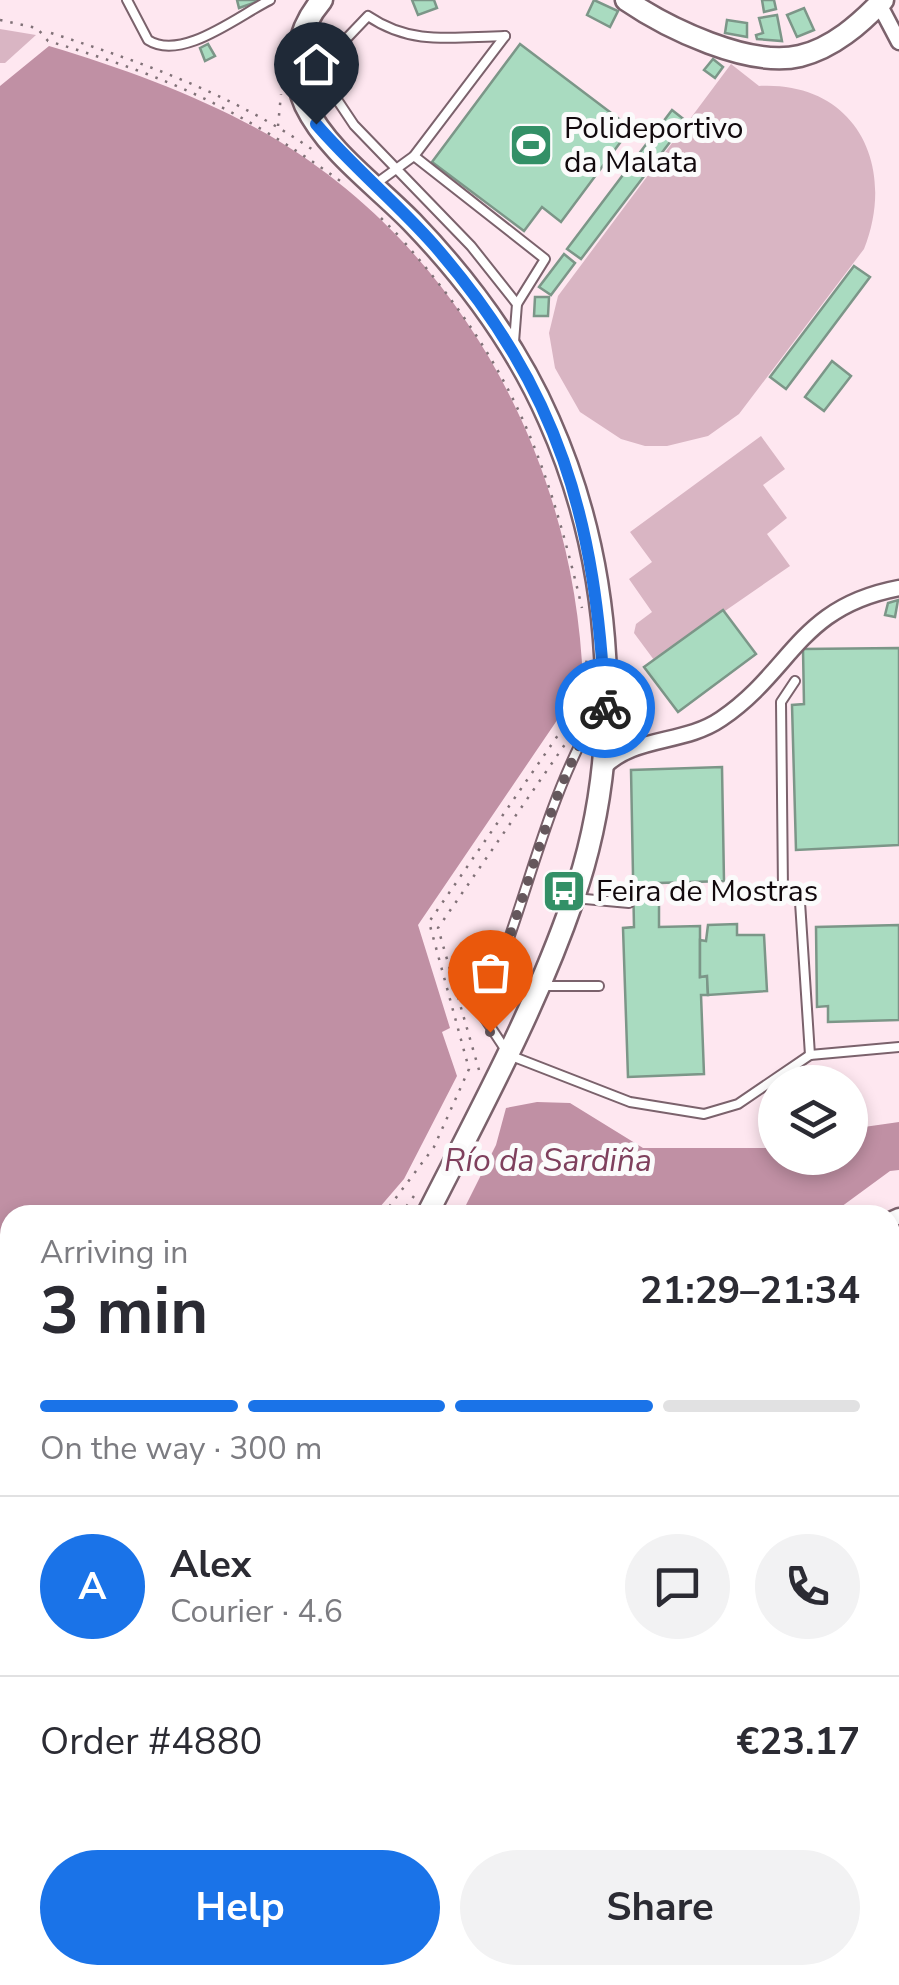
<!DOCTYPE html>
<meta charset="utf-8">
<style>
body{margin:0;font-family:"Nunito Sans",sans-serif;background:#f2f2f3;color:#2b2b33;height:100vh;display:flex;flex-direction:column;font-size:38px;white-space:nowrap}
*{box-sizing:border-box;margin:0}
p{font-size:32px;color:#7c7c81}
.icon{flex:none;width:55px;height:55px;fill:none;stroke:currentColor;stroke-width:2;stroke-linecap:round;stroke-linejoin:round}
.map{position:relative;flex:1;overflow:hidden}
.panel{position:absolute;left:0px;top:1205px;width:900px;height:780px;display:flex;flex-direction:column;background:#fff;border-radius:30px 30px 0 0;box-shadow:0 5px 15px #0003}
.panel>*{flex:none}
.buttons{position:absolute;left:758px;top:1065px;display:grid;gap:20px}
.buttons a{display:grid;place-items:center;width:110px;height:110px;border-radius:50%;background:#fff;box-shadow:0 5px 15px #0003;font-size:50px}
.pin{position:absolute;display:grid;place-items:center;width:85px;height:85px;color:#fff;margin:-102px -42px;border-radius:50% 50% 50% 0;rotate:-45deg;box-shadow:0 0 10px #0007}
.pin .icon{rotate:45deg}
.courier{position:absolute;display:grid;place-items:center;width:100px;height:100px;margin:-50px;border:8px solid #1a73e8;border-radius:50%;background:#fff;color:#222;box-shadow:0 2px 12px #0007}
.summary em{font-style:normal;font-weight:700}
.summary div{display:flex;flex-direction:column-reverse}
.summary{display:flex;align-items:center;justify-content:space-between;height:170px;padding:0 40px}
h1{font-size:65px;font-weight:700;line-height:75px}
.bar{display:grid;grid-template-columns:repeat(4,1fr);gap:15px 10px;align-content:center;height:120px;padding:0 40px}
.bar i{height:12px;border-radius:8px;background:#e1e1e2}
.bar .current{background:#1a73e8}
.bar p{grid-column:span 4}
.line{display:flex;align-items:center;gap:25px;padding:0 40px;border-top:2px solid #e1e1e2}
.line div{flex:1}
.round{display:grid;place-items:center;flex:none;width:105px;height:105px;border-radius:52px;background:#f2f2f3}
.button{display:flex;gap:20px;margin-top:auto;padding:20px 40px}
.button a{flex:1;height:115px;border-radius:60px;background:#1a73e8;color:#fff;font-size:40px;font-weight:700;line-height:115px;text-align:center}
.button a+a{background:#f2f2f3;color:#2b2b33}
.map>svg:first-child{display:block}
.green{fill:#d9b5c3}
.water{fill:#c090a4}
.building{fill:#a9dbc0;stroke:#7c9688;stroke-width:2.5}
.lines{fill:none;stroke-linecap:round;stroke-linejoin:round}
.service-casing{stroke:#7b626c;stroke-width:12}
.minor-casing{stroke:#7b626c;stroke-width:19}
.secondary-casing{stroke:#7b626c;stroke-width:25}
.trunk-casing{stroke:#d4d3d3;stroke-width:28}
.path{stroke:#807177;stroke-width:2.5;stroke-dasharray:2.5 8;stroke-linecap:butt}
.service{stroke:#fff;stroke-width:8}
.minor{stroke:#fff;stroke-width:14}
.secondary{stroke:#fff;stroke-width:20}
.trunk{stroke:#da7cab;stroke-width:22}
.rail-casing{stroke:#34292e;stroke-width:9}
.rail{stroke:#fbfbfb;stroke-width:5;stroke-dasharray:15;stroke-linecap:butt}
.done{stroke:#65575c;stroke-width:10;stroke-dasharray:0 18}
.route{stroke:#1a73e8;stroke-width:12}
.labels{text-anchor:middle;stroke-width:10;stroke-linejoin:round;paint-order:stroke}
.poi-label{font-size:30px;fill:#12090d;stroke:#fbfbfb;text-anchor:start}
.water-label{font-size:32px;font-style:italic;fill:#7f405d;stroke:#fbfbfb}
</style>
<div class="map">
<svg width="899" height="1985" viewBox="0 0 899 1985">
<rect width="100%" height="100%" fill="#fee7f0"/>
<g class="green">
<polygon points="0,29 36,35 5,63 0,63"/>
<path d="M731 64 759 86C856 81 897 166 864 249L739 414 708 436 667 446H645L621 439 580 412 555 368 549 333 558 296Z"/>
<polygon points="761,436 785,469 763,485 787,518 767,534 790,566 654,660 634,633 636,624 652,612 629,579 652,562 630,532"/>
<polygon points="890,1380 899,1380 899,1425 890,1422"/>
<polygon points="890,1488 899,1493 899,1743 890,1751"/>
</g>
<g class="water">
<path d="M49 46C125 69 197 95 267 134 461 246 575 462 583 682L418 925 450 1028 442 1032 457 1076 404 1179 373 1215H10V1380L0 1376V86Z"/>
<polygon points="537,1102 570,1103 643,1148 775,1148 775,1158 850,1158 850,1129 899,1122 899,1170 890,1171 830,1215 461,1215 496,1145 506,1108"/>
</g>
<g class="building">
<polygon points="237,0 259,0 259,1 239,8"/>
<polygon points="412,0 434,0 437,8 418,15"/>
<polygon points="594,0 618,11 610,27 587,15"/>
<polygon points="762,0 774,0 776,9 764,12"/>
<polygon points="804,8 814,30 797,37 787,15"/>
<polygon points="777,15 782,41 757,39 756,35 763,33 759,18"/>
<polygon points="727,20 747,23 747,37 725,33"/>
<polygon points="208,44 215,56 205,61 200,48"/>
<polygon points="520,44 631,128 561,222 542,207 524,231 432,162"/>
<polygon points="713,59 723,67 715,78 704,70"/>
<polygon points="672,110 686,121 581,259 567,249"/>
<polygon points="564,254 575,263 551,295 539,287"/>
<polygon points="854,266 870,277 786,389 770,377"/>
<polygon points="535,297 549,297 548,316 534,316"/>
<polygon points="832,361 851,376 824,411 805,397"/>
<polygon points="898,600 895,617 885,615 888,603"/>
<polygon points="723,610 756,654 678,712 644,667"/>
<polygon points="899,648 899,845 796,850 792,705 804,704 803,649"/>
<polygon points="722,767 724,881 659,883 659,927 700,926 700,977 707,976 708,995 701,995 704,1074 628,1077 623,928 634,927 631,770"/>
<polygon points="737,924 737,935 764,935 767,991 708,995 707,976 700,977 700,940 706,941 708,925"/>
<polygon points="899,925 899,1020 828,1022 828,1006 817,1007 816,927"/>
<polygon points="890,1488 899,1493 899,1551 890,1543"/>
<polygon points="899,1691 899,1743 890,1751 890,1699"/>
<polygon points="10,1794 10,1823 9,1824 0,1814 0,1802"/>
<polygon points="23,1975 27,1975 43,1985 17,1985"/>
<polygon points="157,1975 158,1985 132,1985 131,1980"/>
<polygon points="268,1975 274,1985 251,1985 250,1981"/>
</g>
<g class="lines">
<g class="service-casing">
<g id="service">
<path d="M127 0 148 40C182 62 239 15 270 0"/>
<path d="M505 36C453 37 412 46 368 16L347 38 331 71 334 95 354 125 471 246 517 304"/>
<polyline points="414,156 545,259 517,304 514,342"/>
<polyline points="374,185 414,156 505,36"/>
<polyline points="795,681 781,702 783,889 800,902 810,1055"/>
<path d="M600 741 581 742C538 828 521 923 480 1011L509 1055 630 1102 704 1114 738 1104 810 1055 899 1047"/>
<polyline points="574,898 629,903"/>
<polyline points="544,986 599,986"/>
<polyline points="890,1454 899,1448"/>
</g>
</g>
<g class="minor-casing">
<g id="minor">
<polyline points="879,4 899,42"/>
<polyline points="606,715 638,744"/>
<path d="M602 769C634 735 683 745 721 719 793 670 798 607 899 588"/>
<polyline points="890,1220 899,1216"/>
</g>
</g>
<g class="secondary-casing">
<g id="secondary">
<path d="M322 0C297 29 289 69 305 105 327 151 377 186 412 222 467 279 517 347 549 420 614 566 626 749 573 900 535 1010 479 1112 427 1215"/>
<path d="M626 0C667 28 749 68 800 56 833 48 860 24 883 0"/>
</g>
</g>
<g class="trunk-casing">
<g id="trunk">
<polyline points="0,1456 10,1462"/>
<polyline points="0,1486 10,1492"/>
<polyline points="0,1512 10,1519"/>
<polyline points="0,1581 10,1599"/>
<polyline points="890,1939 899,1939"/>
<polyline points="872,1975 899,1982"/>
</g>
</g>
<g class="path">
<path d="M0 20 37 28 48 41C172 78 240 109 346 185"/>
<path d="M51 33C144 63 232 94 313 150"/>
<polyline points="278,126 281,94"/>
<polyline points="381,218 400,237"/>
<path d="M405 243C512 366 545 452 582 608"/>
<polyline points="479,1070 438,928 588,711"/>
<polyline points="383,1215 434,1147 469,1069 429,922 583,699 587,656"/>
<polyline points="400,1215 417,1192"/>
<polyline points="0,1396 10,1399"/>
<polyline points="0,1410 10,1413"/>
<polyline points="0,1842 0,1881"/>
</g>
<use href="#service" class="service"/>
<use href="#minor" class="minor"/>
<use href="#secondary" class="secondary"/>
<use href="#trunk" class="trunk"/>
<g class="rail-casing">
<polyline id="rail" points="0,1425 10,1430"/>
</g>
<use href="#rail" class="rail"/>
</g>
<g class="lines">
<path class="done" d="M490 1032 480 1010C521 923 538 828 581 742L606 740 605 708"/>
<path class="route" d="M316 124C353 167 397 203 434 245 560 390 596 520 605 708"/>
</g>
<defs>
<g id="stadium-square" transform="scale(2.25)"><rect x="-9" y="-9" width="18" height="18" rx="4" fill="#339067" stroke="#fbfbfb"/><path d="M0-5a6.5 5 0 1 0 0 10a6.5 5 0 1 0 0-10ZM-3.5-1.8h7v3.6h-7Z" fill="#fff"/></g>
<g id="bus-square" transform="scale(2.25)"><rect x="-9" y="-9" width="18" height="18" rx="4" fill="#339067" stroke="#fbfbfb"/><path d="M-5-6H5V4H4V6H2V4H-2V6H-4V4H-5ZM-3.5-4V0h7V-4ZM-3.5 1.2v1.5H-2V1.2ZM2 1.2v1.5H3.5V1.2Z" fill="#fff"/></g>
</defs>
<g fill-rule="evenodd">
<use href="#stadium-square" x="531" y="145"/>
<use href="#bus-square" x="564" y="891"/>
</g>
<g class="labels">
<g class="poi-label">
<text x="564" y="138">Polideportivo<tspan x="564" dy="34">da Malata</tspan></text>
<text x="596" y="901">Feira de Mostras</text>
</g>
<g class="water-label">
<text x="548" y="1171">Río da Sardiña</text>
</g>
</g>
</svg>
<div class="buttons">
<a><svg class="icon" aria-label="layers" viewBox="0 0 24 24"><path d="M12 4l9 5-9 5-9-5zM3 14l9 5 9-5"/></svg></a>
</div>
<div class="pin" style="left:490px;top:1032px;background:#ea580c"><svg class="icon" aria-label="bag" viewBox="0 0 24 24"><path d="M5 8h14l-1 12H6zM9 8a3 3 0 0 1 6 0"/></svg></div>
<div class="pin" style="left:316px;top:124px;background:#1f2937"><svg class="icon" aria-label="home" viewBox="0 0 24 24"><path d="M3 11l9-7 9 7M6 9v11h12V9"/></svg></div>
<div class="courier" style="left:605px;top:708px"><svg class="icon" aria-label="bike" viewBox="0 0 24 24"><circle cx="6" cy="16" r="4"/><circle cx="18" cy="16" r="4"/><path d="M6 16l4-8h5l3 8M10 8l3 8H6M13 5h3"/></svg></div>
<section class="panel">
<div class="summary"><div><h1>3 min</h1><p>Arriving in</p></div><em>21:29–21:34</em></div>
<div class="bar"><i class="current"></i><i class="current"></i><i class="current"></i><i></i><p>On the way · 300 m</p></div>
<div class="line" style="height:180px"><b class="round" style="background:#1a73e8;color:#fff">A</b><div><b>Alex</b><p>Courier · 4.6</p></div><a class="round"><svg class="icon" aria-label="chat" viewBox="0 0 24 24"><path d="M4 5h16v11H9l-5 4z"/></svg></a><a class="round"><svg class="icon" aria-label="phone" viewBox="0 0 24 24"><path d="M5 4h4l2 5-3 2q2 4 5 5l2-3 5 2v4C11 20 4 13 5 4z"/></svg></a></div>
<div class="line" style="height:130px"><div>Order #4880</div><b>€23.17</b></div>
<div class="button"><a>Help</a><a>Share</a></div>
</section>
</div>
